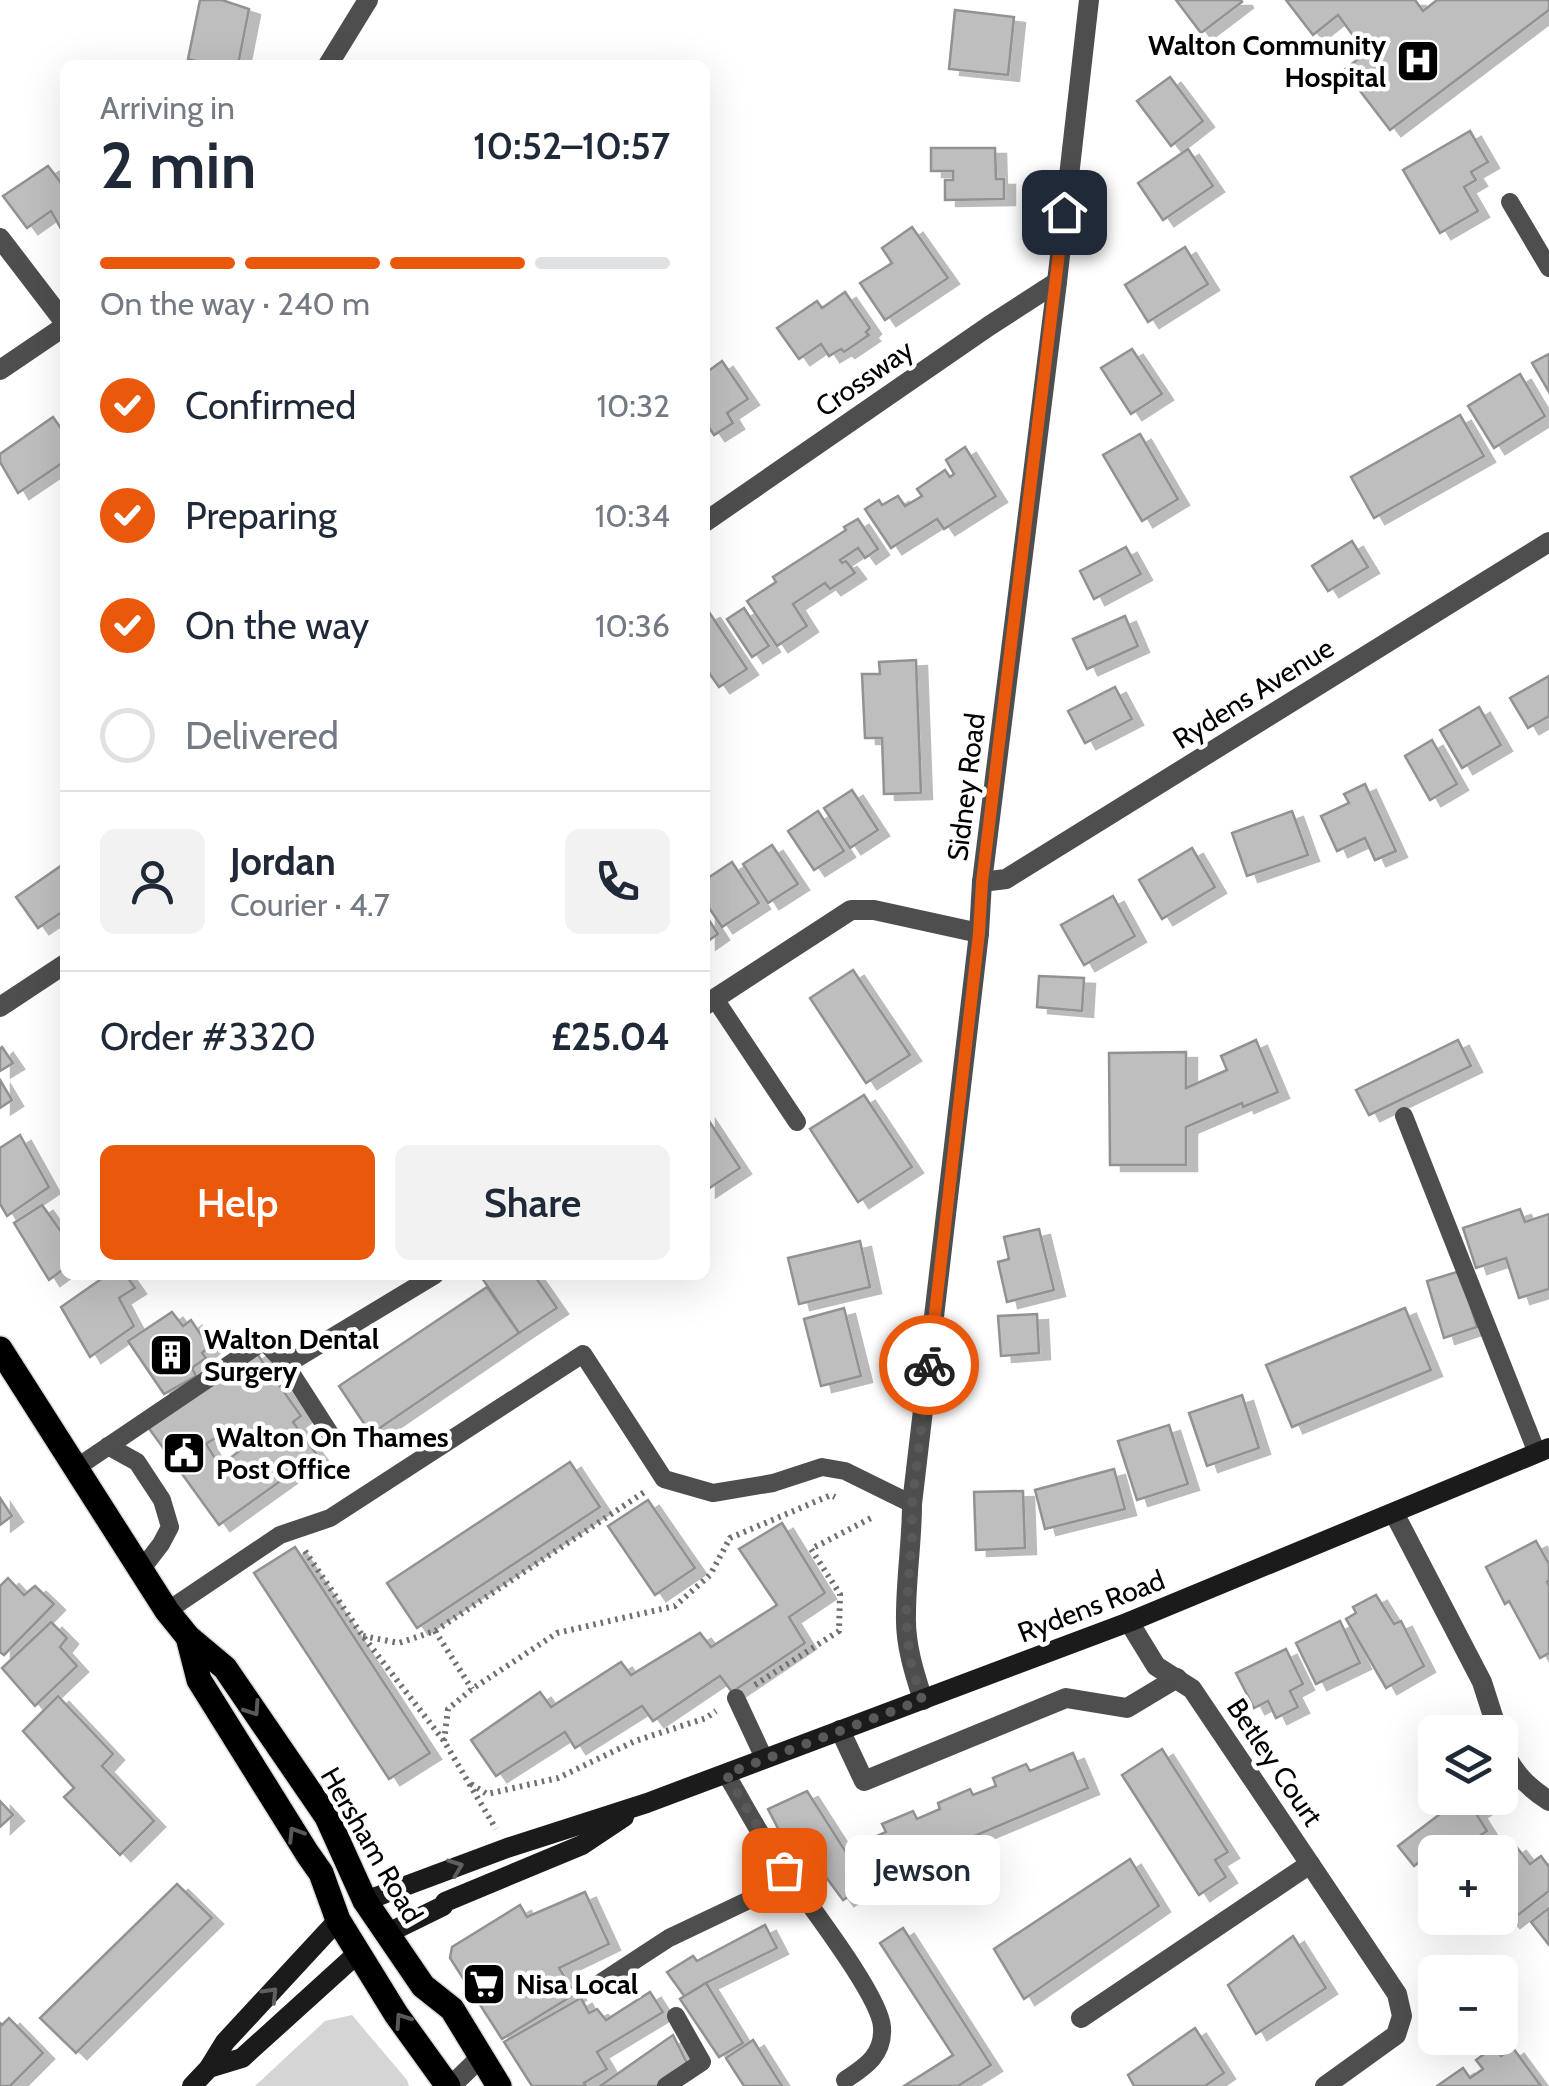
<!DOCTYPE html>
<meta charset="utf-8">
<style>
body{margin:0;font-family:Cabin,sans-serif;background:#f2f2f3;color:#1f2937;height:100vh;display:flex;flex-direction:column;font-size:38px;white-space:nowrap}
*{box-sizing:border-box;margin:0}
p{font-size:32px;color:#747a83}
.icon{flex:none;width:55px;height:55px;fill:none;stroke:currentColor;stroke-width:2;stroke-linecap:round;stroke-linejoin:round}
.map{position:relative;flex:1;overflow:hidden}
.details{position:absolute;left:60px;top:60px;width:650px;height:1220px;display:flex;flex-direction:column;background:#fff;border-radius:15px;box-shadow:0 10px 40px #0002}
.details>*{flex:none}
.buttons{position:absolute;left:1418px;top:1715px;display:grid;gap:20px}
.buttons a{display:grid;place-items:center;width:100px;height:100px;border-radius:15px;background:#fff;box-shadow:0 10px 40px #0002;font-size:50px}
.pin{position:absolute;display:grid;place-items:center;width:85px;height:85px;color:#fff;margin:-42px;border-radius:20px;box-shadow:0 5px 15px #0006}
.courier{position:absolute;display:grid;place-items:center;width:100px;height:100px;margin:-50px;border:8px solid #ea580c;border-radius:50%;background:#fff;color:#222;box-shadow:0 2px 12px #0007}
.bubble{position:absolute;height:70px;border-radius:15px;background:#fff;box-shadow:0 10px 40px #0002;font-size:32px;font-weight:600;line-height:70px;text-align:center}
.head em{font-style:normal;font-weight:600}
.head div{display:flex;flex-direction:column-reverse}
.head{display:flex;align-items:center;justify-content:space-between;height:170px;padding:0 40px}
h1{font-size:65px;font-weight:600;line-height:75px}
.bar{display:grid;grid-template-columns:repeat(4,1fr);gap:15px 10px;align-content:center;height:120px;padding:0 40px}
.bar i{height:12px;border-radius:8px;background:#e0e1e3}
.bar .selected{background:#ea580c}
.bar p{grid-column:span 4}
.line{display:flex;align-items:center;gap:25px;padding:0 40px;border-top:2px solid #e0e1e3}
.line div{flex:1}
.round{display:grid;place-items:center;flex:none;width:105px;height:105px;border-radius:15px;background:#f2f2f3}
ol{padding:0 40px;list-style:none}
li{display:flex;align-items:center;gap:30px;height:110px}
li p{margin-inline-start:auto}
li .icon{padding:10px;border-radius:50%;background:#ea580c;color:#fff;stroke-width:4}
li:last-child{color:#747a83}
li i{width:55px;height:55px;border:5px solid #e0e1e3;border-radius:50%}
.cta{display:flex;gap:20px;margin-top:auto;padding:20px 40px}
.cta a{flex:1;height:115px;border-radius:15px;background:#ea580c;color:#fff;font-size:40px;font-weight:600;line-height:115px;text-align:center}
.cta a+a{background:#f2f2f3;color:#1f2937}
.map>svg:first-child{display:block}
.green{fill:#d5d5d5}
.building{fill:#bebebe;stroke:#929292;stroke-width:2.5;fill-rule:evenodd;filter:url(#shadow)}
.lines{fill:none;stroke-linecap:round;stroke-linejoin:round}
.primary-casing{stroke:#dbdbdb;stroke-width:28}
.path{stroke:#707070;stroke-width:6;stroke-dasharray:2.5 5;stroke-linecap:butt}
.lane{stroke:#4e4e4e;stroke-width:18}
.street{stroke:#4e4e4e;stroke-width:20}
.secondary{stroke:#1b1b1b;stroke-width:20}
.primary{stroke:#000;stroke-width:25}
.oneway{stroke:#595959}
.oneway2{stroke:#5f5f5f}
.done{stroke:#595959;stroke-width:10;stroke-dasharray:0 18}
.route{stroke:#ea580c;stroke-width:12}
.labels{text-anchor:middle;stroke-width:9;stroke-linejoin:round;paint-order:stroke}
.poi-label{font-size:28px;font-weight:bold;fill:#000;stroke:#fff;text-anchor:start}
.street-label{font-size:28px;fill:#000;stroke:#fff}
</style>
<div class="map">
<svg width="1549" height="2086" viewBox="0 0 1549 2086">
<defs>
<filter id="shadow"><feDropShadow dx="11" dy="6" stdDeviation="0" flood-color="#0004"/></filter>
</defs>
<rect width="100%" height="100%" fill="#fff"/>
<polygon class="green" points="352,2015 407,2080 409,2086 255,2086 325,2021"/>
<g class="building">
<polygon points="200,0 222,0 249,9 238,65 211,65 188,59"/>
<polygon points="1176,0 1241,0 1242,2 1201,33"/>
<polygon points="1286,0 1415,0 1423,11 1437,0 1549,0 1549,10 1390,130 1344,70 1366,53 1338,15 1313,35"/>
<polygon points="955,10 1014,17 1008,75 949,69"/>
<polygon points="1170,77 1203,121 1171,146 1137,101"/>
<polygon points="1470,131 1488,162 1471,172 1476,180 1464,187 1478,211 1440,233 1403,170"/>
<polygon points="931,148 995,148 996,179 1004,179 1004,199 945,200 945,180 953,180 953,171 931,171"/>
<polygon points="1188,149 1213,186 1163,220 1138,183"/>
<polygon points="48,166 65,188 65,236 51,211 27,228 3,196"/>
<polygon points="912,227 948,278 885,320 860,283 892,263 882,248"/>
<polygon points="1185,247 1208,284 1148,322 1125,285"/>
<polygon points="845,292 870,328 866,332 869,335 844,352 841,349 829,356 821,344 799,359 777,328 817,301 822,308"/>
<polygon points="1132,349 1162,394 1131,414 1101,368"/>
<polygon points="1549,354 1549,392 1532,363"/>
<polygon points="722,361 748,399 727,413 733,423 714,435 708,426 705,428 705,368 707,372"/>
<polygon points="1520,374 1545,416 1494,448 1468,406"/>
<polygon points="1460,415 1484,456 1374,518 1351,477"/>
<polygon points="53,417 65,434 65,461 18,493 0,462 0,454"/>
<polygon points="1140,434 1178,499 1142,521 1103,455"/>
<polygon points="965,447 996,496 944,529 937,519 891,548 865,509 879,500 882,505 898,496 905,506 922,496 917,489 945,470 950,477 954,474 946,460"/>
<polygon points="858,519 878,549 865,558 858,548 840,560 842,563 846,561 855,573 830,589 825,583 793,604 807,626 777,646 747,601 776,582 773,577 846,530 844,527"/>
<polygon points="1352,541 1368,567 1328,591 1312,566"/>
<polygon points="1126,547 1141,574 1094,599 1080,571"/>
<polygon points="744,608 769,646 752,657 727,619"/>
<polygon points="709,612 747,669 719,687 707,670 705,671 705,614"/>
<polygon points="1125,616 1138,646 1087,669 1073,639"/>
<polygon points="916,660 921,793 884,794 882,738 865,738 862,674 880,674 879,662"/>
<polygon points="1549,676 1549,716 1528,728 1510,698"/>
<polygon points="1115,687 1132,719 1085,743 1068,711"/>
<polygon points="1479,707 1501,745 1462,768 1440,730"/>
<polygon points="1432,740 1457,784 1430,800 1405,756"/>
<polygon points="1365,784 1396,851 1375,860 1365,838 1337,851 1321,816 1349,803 1344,794"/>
<polygon points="852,790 878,830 850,848 824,808"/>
<polygon points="818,811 844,851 814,870 788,831"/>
<polygon points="1292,811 1308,855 1247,876 1232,833"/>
<polygon points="772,845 798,884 768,903 743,864"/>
<polygon points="1192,848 1215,887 1162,919 1139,880"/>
<polygon points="732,862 759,903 722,927 705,902 705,880"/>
<polygon points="65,863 65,910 38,928 16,897"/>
<polygon points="1113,896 1135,936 1084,965 1061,925"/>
<polygon points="705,914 718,934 705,943"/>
<polygon points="853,970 910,1055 866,1083 810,998"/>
<polygon points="1039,976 1084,978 1082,1011 1037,1007"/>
<polygon points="1256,1040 1278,1092 1243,1107 1242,1103 1186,1127 1186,1165 1110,1165 1109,1053 1186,1052 1186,1088 1227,1070 1221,1056"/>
<polygon points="1458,1040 1471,1066 1369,1115 1356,1090"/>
<polygon points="2,1047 13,1063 0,1071 0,1049"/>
<polygon points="0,1080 12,1100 0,1108"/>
<polygon points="864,1095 912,1167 858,1202 810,1129"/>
<polygon points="705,1115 740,1168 705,1191"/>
<polygon points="20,1135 49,1187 7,1216 0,1204 0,1148"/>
<polygon points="42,1205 65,1237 65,1268 49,1280 14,1223"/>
<polygon points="1520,1209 1525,1222 1549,1214 1549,1289 1519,1298 1506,1258 1476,1268 1463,1228"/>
<polygon points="1039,1229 1054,1290 1007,1302 998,1262 1009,1259 1004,1237"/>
<polygon points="860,1241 870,1287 799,1304 788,1258"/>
<polygon points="1460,1271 1477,1327 1444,1338 1427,1281"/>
<polygon points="107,1275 126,1275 135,1288 119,1298 134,1326 90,1357 61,1307"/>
<polygon points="480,1275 534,1275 557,1308 519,1333"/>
<polygon points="487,1287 519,1333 371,1434 339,1386"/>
<polygon points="844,1308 861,1376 821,1386 804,1319"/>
<polygon points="1405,1308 1431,1370 1292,1427 1266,1365"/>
<polygon points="172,1312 183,1326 191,1320 209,1347 202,1353 206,1358 192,1368 196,1376 164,1394 128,1341"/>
<polygon points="1037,1314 1039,1353 1001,1356 998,1316"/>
<path d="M255 1351 301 1416 293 1422 317 1455 219 1525 148 1427ZM225 1432 238 1452 220 1466 206 1444Z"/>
<polygon points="1242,1395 1259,1448 1207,1466 1189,1413"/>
<polygon points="1169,1425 1188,1484 1137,1500 1118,1441"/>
<polygon points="570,1462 600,1507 417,1628 387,1583"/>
<polygon points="1114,1469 1125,1509 1045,1529 1035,1490"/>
<polygon points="1023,1491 1025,1548 976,1550 974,1492"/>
<polygon points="0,1498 12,1516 0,1525"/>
<polygon points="648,1500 695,1568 655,1595 608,1526"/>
<polygon points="782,1523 825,1593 789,1617 805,1643 732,1692 720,1676 653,1721 642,1706 575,1748 565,1732 496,1776 471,1740 540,1692 551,1707 621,1662 631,1675 700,1633 711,1647 777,1605 739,1549"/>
<polygon points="1536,1541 1549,1564 1549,1580 1547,1582 1549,1586 1549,1653 1540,1658 1509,1601 1505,1604 1486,1567"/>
<polygon points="295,1547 430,1753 389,1779 254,1573"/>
<polygon points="8,1578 24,1595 35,1586 54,1604 4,1655 0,1652 0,1586"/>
<polygon points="1376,1595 1394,1624 1401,1621 1424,1666 1386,1688 1346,1619 1356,1613 1353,1607"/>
<polygon points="1340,1621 1360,1663 1316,1684 1296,1643"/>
<polygon points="51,1622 67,1638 60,1647 77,1666 35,1706 2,1668"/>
<polygon points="1286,1649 1303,1684 1290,1691 1298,1707 1276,1718 1268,1701 1254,1708 1236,1673"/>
<polygon points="58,1696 113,1754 102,1766 154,1821 120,1855 64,1797 74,1788 23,1731"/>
<polygon points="1162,1749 1228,1852 1215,1860 1226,1877 1199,1895 1122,1775"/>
<polygon points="1073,1753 1088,1788 887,1873 870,1839 886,1832 882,1824 913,1811 917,1819 940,1809 938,1803 970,1789 973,1795 996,1786 993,1778 1026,1764 1030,1771"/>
<polygon points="807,1791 867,1885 843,1900 820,1869 815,1873 787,1833 781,1834 768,1809"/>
<polygon points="1461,1798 1471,1798 1480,1809 1475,1812 1487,1831 1481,1835 1492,1848 1486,1852 1452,1852 1445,1843 1414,1866 1398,1846"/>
<polygon points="0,1801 13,1815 0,1827"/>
<polygon points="1515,1845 1530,1864 1541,1856 1549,1867 1549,1891 1509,1922 1500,1911 1500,1857"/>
<polygon points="1130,1859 1159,1906 1024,1999 994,1949"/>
<polygon points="177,1884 212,1918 76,2053 40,2018"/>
<polygon points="585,1892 609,1944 559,1968 575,1994 502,2039 450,1958 452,1947 520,1905 527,1917"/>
<polygon points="1549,1908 1549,1945 1531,1922"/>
<polygon points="765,1925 777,1948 706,1983 685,1997 667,1972 693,1956 697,1961"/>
<polygon points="903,1928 991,2065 958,2086 904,2086 953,2055 880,1943"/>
<polygon points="1293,1936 1326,1988 1256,2034 1228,1985"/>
<polygon points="706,1983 743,2043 719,2057 680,1999"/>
<polygon points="650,1992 663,2012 597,2052 607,2069 584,2083 586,2086 532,2086 504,2042 581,1998 589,2013 597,2009 606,2020"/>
<polygon points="9,2018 43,2053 10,2086 0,2086 0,2023 2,2025"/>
<polygon points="1195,2028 1224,2073 1205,2086 1134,2086 1128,2075"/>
<polygon points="673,2035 688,2065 657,2086 600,2086"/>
<polygon points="753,2040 782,2086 744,2086 726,2058"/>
<polygon points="1494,2047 1501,2056 1513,2048 1541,2086 1437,2086 1463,2068 1470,2078 1483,2069 1476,2060"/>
</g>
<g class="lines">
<g class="primary-casing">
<g id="primary">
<polyline points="0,1349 167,1611 188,1637 225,1668 327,1817 365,1901 423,1986 452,2009 499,2086"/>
<polyline points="188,1637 199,1680 307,1853 321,1873 338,1920 396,2014 448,2086"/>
</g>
</g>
<g class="path">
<polyline points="305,1551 362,1635 444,1741 496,1829"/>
<polyline points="435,1631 472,1689"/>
<polyline points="363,1636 399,1643 435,1631 646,1491"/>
<polyline points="755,1685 839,1631 840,1594 811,1549 875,1516"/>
<polyline points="444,1741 448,1709 472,1689 557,1633 675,1606 710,1575 730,1538 831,1495 835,1497"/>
<polyline points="471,1784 487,1794 558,1778 635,1741 706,1718 716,1711"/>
</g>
<g class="lane">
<polyline points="1510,202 1549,268"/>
<polyline points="715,999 797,1122"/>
<polyline points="1404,1116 1537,1453"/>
<polyline points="286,1365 333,1438"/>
<polyline points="108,1446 137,1462 162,1500 170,1527 161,1544 141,1570"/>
<polyline points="76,1468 264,1341 286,1365 435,1275"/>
<polyline points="167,1611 280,1535 330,1518 583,1354 664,1479 713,1493 773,1483 822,1467 845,1471 912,1504"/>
<polyline points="736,1698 764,1758"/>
<path d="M726 1774C743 1802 758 1832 777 1859 799 1892 880 1994 882 2027 884 2055 865 2067 845 2080"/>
<polyline points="597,1985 669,1938 770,1890 780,1880 784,1870"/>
<polyline points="666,2086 702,2062 676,2016"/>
</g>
<g class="street">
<polyline points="328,65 368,0"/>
<polyline points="0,238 65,323"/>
<polyline points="0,370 65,326"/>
<polyline points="705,522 989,326 1057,282"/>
<polyline points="982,882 1006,879 1549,542"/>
<polyline points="705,1005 851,910 874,910 979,933"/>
<polyline points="0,1007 65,964"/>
<polyline points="1394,1513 1482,1682 1498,1732"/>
<path d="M923 1700C914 1672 905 1644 906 1615 906 1578 912 1541 912 1504L979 933 982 882 1057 282 1089 0"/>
<polyline points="840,1730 864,1781 1066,1698 1127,1708 1177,1678"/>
<path d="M1500 1740C1509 1769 1525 1785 1549 1801"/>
<polyline points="1310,1864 1397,1994 1402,2016 1396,2035 1325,2086"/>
<polyline points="1081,2018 1310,1864 1192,1689 1156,1666 1129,1622"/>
<polyline points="451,2086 481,2057"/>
</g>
<g class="secondary">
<polyline points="365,1901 507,1848 647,1803 1129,1622 1549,1448"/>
<polyline points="386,1934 443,1906 445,1902 582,1845 624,1817"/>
<polyline points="209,2068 242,2058 359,1952"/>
<polyline points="192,2086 209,2068 225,2042 338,1920"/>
</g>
<use href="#primary" class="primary"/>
</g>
<defs><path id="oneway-chevron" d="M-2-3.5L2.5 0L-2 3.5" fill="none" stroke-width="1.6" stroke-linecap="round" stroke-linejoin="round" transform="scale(2.5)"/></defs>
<g class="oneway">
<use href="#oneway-chevron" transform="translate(253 1709) rotate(56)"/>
<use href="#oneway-chevron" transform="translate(295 1834) rotate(-122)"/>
<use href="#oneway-chevron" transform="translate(402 2020) rotate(-124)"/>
</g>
<g class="oneway2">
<use href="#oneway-chevron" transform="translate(456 1867) rotate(-21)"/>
<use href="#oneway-chevron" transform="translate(271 1994) rotate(-46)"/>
</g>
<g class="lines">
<polyline class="done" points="784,1870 726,1774 922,1700 910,1660 906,1617 912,1538 912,1504 929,1365"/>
<polyline class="route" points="929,1365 979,933 982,882 1064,212"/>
</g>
<defs>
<g id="hospital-square" transform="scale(2.25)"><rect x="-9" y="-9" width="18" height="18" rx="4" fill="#000" stroke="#fff"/><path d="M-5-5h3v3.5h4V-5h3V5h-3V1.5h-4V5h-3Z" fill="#fff"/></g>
<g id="building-square" transform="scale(2.25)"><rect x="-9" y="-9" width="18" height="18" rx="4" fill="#000" stroke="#fff"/><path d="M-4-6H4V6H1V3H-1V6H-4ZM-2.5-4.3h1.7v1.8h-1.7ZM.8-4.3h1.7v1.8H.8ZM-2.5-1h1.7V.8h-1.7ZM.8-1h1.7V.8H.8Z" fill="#fff"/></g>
<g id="civic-square" transform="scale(2.25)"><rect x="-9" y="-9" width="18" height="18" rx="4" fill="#000" stroke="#fff"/><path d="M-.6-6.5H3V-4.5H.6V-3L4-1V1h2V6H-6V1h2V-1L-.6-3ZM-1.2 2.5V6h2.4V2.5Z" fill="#fff"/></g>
<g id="supermarket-square" transform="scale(2.25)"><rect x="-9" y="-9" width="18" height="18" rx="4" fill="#000" stroke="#fff"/><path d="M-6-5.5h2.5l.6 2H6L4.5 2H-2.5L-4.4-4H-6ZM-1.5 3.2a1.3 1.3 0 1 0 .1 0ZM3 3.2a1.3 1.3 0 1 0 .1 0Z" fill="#fff"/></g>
</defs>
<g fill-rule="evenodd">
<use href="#hospital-square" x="1418" y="61"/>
<use href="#building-square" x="171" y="1355"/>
<use href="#civic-square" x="184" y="1453"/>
<use href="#supermarket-square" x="484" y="1984"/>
</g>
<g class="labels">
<g class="poi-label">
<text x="1386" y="55" text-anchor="end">Walton Community<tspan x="1386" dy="32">Hospital</tspan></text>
<text x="204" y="1349">Walton Dental<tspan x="204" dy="32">Surgery</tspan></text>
<text x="216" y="1447">Walton On Thames<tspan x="216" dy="32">Post Office</tspan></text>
<text x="516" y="1994">Nisa Local</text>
</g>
<g class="street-label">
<text transform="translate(864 378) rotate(-35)" y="10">Crossway</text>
<text transform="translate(1253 693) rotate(-32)" y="10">Rydens Avenue</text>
<text transform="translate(966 787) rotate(-83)" y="10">Sidney Road</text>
<text transform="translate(1091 1606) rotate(-21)" y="10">Rydens Road</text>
<text transform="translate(1275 1762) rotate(56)" y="10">Betley Court</text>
<text transform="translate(372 1845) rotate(60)" y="10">Hersham Road</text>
</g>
</g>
</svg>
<div class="buttons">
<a><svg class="icon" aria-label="layers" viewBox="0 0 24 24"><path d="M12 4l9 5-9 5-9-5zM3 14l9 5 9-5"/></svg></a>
<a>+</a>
<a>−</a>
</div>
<div class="pin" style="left:784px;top:1870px;background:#ea580c"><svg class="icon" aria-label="bag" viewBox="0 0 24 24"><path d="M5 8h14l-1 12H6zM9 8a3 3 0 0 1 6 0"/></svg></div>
<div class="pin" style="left:1064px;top:212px;background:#1f2937"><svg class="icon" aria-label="home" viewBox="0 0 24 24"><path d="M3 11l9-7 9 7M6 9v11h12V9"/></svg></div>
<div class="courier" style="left:929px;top:1365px"><svg class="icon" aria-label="bike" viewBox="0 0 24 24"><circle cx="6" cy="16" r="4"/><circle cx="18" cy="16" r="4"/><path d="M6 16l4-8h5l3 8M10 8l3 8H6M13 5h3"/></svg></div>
<div class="bubble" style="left:845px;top:1835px;width:155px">Jewson</div>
<section class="details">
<div class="head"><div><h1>2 min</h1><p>Arriving in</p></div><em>10:52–10:57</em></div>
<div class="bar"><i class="selected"></i><i class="selected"></i><i class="selected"></i><i></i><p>On the way · 240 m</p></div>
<ol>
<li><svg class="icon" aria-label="check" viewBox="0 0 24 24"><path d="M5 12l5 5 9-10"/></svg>Confirmed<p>10:32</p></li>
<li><svg class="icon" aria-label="check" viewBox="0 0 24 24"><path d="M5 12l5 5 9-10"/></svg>Preparing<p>10:34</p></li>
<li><svg class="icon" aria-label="check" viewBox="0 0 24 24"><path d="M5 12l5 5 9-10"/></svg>On the way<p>10:36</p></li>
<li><i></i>Delivered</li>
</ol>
<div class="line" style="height:180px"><a class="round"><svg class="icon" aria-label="person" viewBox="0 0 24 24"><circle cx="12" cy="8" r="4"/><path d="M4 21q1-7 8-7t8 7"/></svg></a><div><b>Jordan</b><p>Courier · 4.7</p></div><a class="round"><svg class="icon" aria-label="phone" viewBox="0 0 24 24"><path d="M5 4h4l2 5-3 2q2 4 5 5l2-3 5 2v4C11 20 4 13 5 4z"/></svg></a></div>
<div class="line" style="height:130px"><div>Order #3320</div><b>£25.04</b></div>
<div class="cta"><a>Help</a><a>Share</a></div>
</section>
</div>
